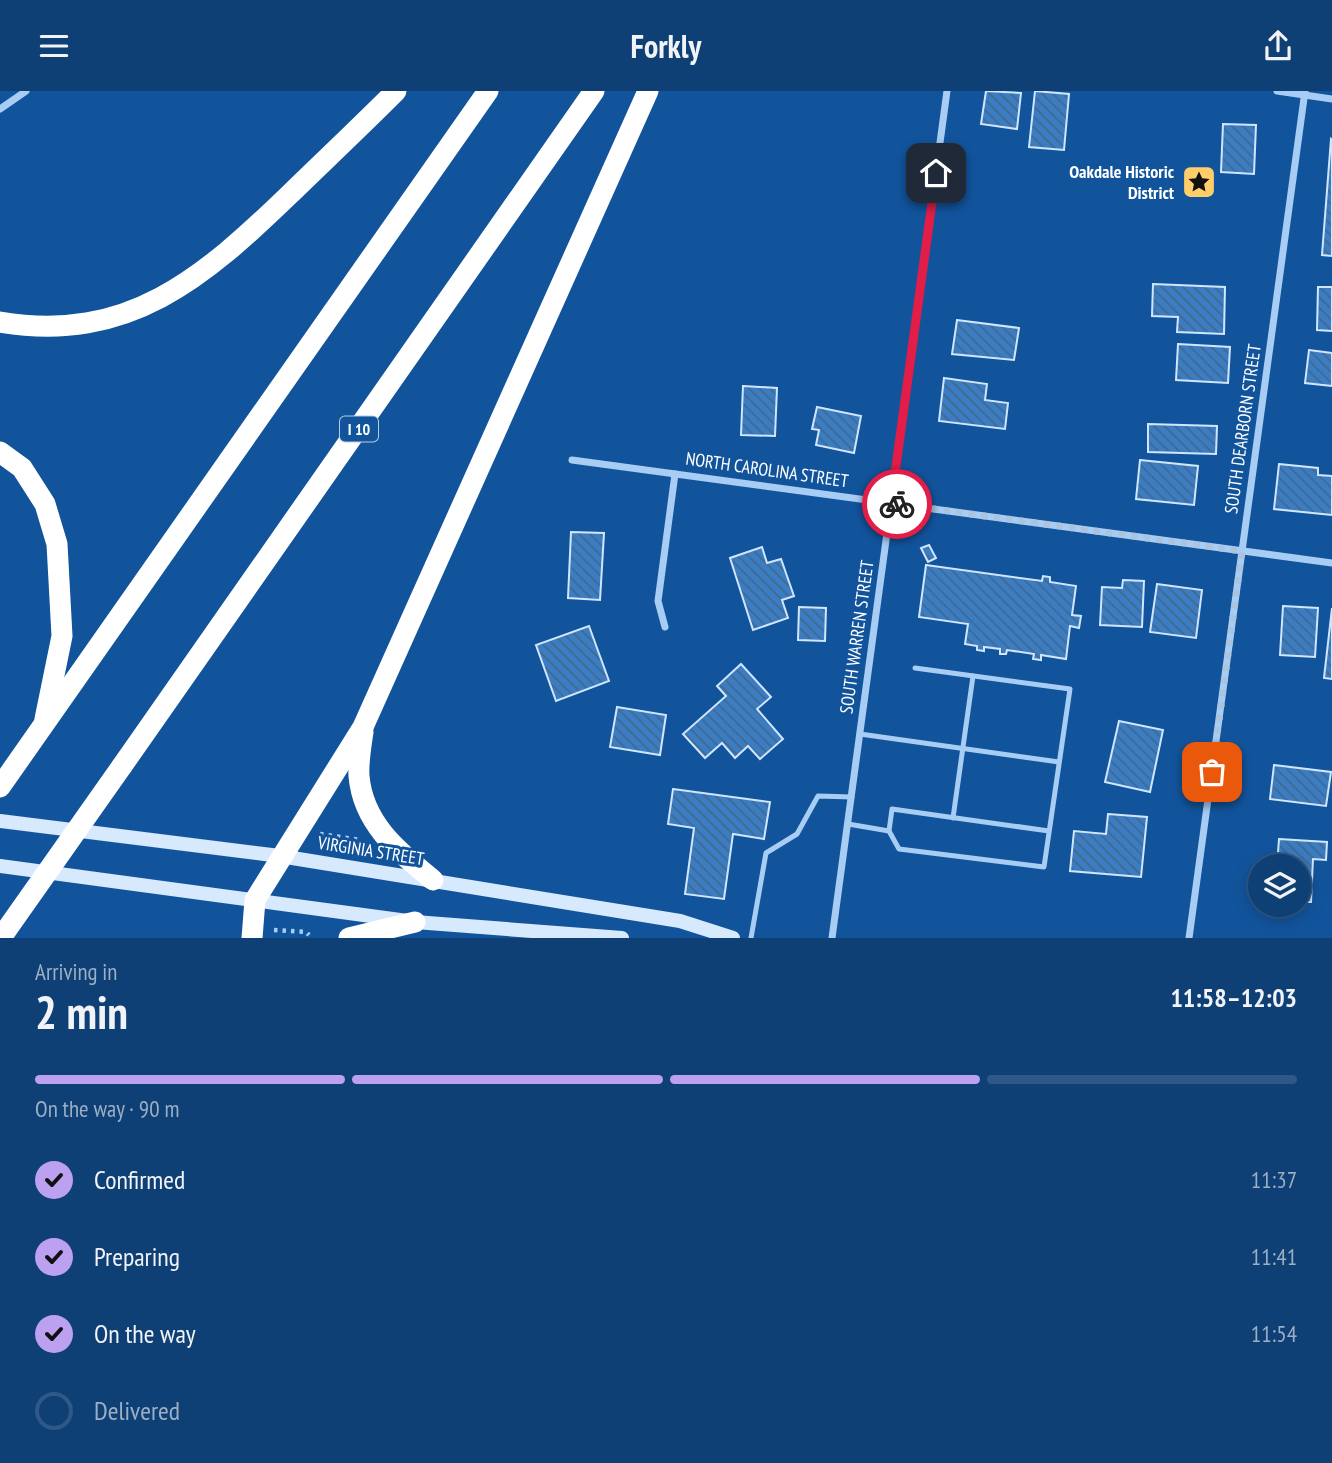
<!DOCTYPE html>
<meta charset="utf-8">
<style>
body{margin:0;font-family:"PT Sans Narrow",sans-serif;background:#1c4a7d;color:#f1f3f6;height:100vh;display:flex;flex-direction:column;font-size:26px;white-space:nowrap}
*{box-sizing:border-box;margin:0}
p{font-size:23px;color:#9bafc5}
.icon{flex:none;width:38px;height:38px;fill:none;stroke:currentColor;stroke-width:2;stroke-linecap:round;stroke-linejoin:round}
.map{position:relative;height:847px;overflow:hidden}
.side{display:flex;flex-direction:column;background:#0e3f75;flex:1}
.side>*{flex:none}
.tools{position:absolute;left:1248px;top:763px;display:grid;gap:14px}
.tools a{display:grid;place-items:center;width:63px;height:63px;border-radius:50%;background:#0e3f75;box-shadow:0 4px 18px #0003,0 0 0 2px #2e5887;font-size:35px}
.pin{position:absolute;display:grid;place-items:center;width:60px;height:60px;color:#fff;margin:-30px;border-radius:14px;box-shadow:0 4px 10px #0006}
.courier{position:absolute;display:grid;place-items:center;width:70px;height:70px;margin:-35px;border:5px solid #e11d48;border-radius:50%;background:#fff;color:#222;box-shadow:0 2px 9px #0007}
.headline em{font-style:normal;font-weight:700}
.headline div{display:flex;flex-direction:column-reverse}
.headline{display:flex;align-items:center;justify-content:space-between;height:119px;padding:0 35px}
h1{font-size:46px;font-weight:700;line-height:52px}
.bar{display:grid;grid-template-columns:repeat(4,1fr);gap:10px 7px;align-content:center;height:84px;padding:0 35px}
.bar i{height:9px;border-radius:5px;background:#2e5887}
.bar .on{background:#bca0f2}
.bar p{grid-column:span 4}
ol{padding:0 35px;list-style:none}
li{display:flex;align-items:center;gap:21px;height:77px}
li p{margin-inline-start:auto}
li .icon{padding:7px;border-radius:50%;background:#bca0f2;color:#111;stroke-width:4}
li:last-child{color:#9bafc5}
li i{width:38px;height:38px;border:4px solid #2e5887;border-radius:50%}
header{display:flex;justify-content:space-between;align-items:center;height:91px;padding:0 35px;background:#0e3f75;font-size:32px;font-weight:700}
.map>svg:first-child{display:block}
.building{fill:url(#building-back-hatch);stroke:#cfe6fe;stroke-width:2}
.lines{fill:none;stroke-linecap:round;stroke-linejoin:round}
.path{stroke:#a7cdf4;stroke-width:4.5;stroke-dasharray:3.5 5;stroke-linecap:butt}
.lane{stroke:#a7cdf4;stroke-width:5}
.street{stroke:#a7cdf4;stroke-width:7}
.secondary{stroke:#d7e9fd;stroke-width:14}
.highway{stroke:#fff;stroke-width:21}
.highway-bridge{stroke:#fff;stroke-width:21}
.done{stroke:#acc3dc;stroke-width:7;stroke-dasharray:0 12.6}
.route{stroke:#e11d48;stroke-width:9}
.labels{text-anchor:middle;stroke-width:6;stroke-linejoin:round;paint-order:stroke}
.shield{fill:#12549c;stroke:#b8cce1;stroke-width:2}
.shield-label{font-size:16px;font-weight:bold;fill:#fff}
.poi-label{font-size:18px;font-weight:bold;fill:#fff;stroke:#12549c;text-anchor:end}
.street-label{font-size:18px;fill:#fff;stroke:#12549c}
</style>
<header><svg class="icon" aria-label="menu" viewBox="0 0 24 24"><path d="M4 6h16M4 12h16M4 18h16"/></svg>Forkly<svg class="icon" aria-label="share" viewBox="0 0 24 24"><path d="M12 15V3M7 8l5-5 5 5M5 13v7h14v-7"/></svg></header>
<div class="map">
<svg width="1332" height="847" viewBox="0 0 1332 847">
<defs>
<pattern id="building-back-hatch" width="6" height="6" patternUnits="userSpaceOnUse" patternTransform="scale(1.75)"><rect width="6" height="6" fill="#3b7dc3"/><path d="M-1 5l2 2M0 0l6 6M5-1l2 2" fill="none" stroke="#43678d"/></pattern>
</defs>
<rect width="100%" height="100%" fill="#12549c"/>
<g class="building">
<polygon points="986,0 1021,2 1017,38 981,33"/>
<polygon points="1035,0 1069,3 1064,59 1029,56"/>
<polygon points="1223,33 1256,34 1254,83 1221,81"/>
<polygon points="1331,48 1332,49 1332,165 1322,164"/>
<polygon points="1153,193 1225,196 1224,243 1177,241 1178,226 1152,225"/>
<polygon points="1318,196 1332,196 1332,240 1317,239"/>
<polygon points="957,229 1019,237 1014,269 952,263"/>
<polygon points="1178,253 1230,256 1228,292 1176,289"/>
<polygon points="1309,259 1332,262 1332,295 1305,292"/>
<polygon points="944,287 987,293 985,309 1008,312 1005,338 939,330"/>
<polygon points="743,295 777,297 775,345 741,344"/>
<polygon points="817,316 861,325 854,362 816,354 819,339 812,338"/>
<polygon points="1148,333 1217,335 1216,363 1148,361"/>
<polygon points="1140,369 1198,375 1194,414 1136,408"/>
<polygon points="1279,373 1318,377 1318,384 1332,385 1332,424 1274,418"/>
<polygon points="571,441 604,442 600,509 568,507"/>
<polygon points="929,454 936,467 928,471 921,457"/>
<polygon points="762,456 767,472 781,468 794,505 782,509 788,527 753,539 730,467"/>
<polygon points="926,474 1042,490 1043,485 1050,486 1050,491 1076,495 1072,524 1081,525 1079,537 1070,535 1066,568 1041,564 1041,569 1033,568 1034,563 1007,559 1006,563 1000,563 1000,558 984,556 984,560 977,559 977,555 965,553 968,533 919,526"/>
<polygon points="1123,489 1144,490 1142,536 1100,534 1102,496 1122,497"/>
<polygon points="1157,493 1202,499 1196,547 1150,541"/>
<polygon points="1283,515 1318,517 1315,566 1280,564"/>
<polygon points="799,516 826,517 825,550 798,549"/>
<polygon points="1332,517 1332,588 1324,587"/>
<polygon points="589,535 609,590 556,610 536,554"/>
<polygon points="741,573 771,606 757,618 783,648 760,668 748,655 735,667 722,652 705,667 683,643 726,605 717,595"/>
<polygon points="617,616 666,624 660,664 610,656"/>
<polygon points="1119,630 1163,639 1150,701 1105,691"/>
<polygon points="1274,674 1331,681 1326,715 1270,708"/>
<polygon points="673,698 770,711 764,748 733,743 724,808 685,803 694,737 668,733"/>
<polygon points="1108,723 1147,726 1141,786 1070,780 1074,740 1106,743"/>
<polygon points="1279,748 1327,751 1326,769 1313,768 1311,811 1298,811 1298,775 1277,775"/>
</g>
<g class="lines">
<g class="path">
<polyline points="320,743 360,749"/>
<polyline points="274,839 306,841 309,844"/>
</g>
<g class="lane">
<polyline points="915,577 1070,598 1044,776 899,758 889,740 892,718 1049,740"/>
<polyline points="860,643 1059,671"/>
<polyline points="953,727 973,585"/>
<polyline points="848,733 889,740"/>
<polyline points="751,847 766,762 797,743 818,705 852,706"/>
</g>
<g class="street">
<polyline points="1277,0 1332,8"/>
<polyline points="0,18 26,0"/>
<polyline points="572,369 1332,472"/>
<polyline points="665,536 658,510 675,383"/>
<polyline points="832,847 947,0"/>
<polyline points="1189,847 1305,0"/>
</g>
<g class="secondary">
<polyline points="0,730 280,765 680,830 733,847"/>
<polyline points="0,775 415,831 622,847"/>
</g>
<g class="highway">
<path d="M0 231C128 253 204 186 289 104 325 69 361 35 396 0"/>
<polyline points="0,361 22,377 45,413 57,453 62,545 45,628"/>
<path d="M363 641C361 655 358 671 359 685 363 733 399 761 433 789"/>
<polyline points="122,675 594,0"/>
<polyline points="0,696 488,0"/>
<polyline points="252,847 255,809 363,636 648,0"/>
<polyline points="349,847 415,831"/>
</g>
<polyline class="highway-bridge" points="5,841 122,675"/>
</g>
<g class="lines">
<polyline class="done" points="897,413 1242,460 1212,681"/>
<polyline class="route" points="897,413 891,412 936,82"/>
</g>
<defs>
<g id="sight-square" transform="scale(1.75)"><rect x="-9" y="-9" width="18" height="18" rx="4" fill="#ffce6a" stroke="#12549c"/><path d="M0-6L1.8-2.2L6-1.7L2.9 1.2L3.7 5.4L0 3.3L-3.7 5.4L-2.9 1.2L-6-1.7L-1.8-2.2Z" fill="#111"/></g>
</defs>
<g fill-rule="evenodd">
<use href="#sight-square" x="1199" y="91"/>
</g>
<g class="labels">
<rect class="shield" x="340" y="325.5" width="38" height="25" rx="5"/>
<g class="shield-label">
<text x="359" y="344">I 10</text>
</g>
<g class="poi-label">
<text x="1174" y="87">Oakdale Historic<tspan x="1174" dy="21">District</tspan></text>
</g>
<g class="street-label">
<text transform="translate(1243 338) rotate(-82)" y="6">SOUTH DEARBORN STREET</text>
<text transform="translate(767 379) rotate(8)" y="6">NORTH CAROLINA STREET</text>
<text transform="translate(857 546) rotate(-82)" y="6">SOUTH WARREN STREET</text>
<text transform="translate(371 760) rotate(9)" y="6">VIRGINIA STREET</text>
</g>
</g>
</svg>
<div class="tools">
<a><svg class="icon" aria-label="layers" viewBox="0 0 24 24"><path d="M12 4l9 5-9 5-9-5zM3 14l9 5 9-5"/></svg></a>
</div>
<div class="pin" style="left:1212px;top:681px;background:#ea580c"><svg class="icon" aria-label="bag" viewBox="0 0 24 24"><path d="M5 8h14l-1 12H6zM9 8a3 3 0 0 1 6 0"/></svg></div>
<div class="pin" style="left:936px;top:82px;background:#1f2937"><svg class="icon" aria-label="home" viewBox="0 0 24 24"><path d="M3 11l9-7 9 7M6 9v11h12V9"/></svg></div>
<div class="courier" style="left:897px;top:413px"><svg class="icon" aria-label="bike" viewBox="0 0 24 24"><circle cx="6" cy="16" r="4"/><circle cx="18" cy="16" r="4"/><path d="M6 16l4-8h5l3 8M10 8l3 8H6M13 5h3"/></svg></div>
</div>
<section class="side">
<div class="headline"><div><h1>2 min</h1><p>Arriving in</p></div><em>11:58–12:03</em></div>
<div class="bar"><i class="on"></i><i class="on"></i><i class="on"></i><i></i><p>On the way · 90 m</p></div>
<ol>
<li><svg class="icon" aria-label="check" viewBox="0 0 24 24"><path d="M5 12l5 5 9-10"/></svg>Confirmed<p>11:37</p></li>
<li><svg class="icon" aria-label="check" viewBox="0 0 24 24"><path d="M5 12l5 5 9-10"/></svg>Preparing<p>11:41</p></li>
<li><svg class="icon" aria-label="check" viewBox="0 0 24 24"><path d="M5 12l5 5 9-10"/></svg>On the way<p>11:54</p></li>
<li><i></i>Delivered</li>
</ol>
</section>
